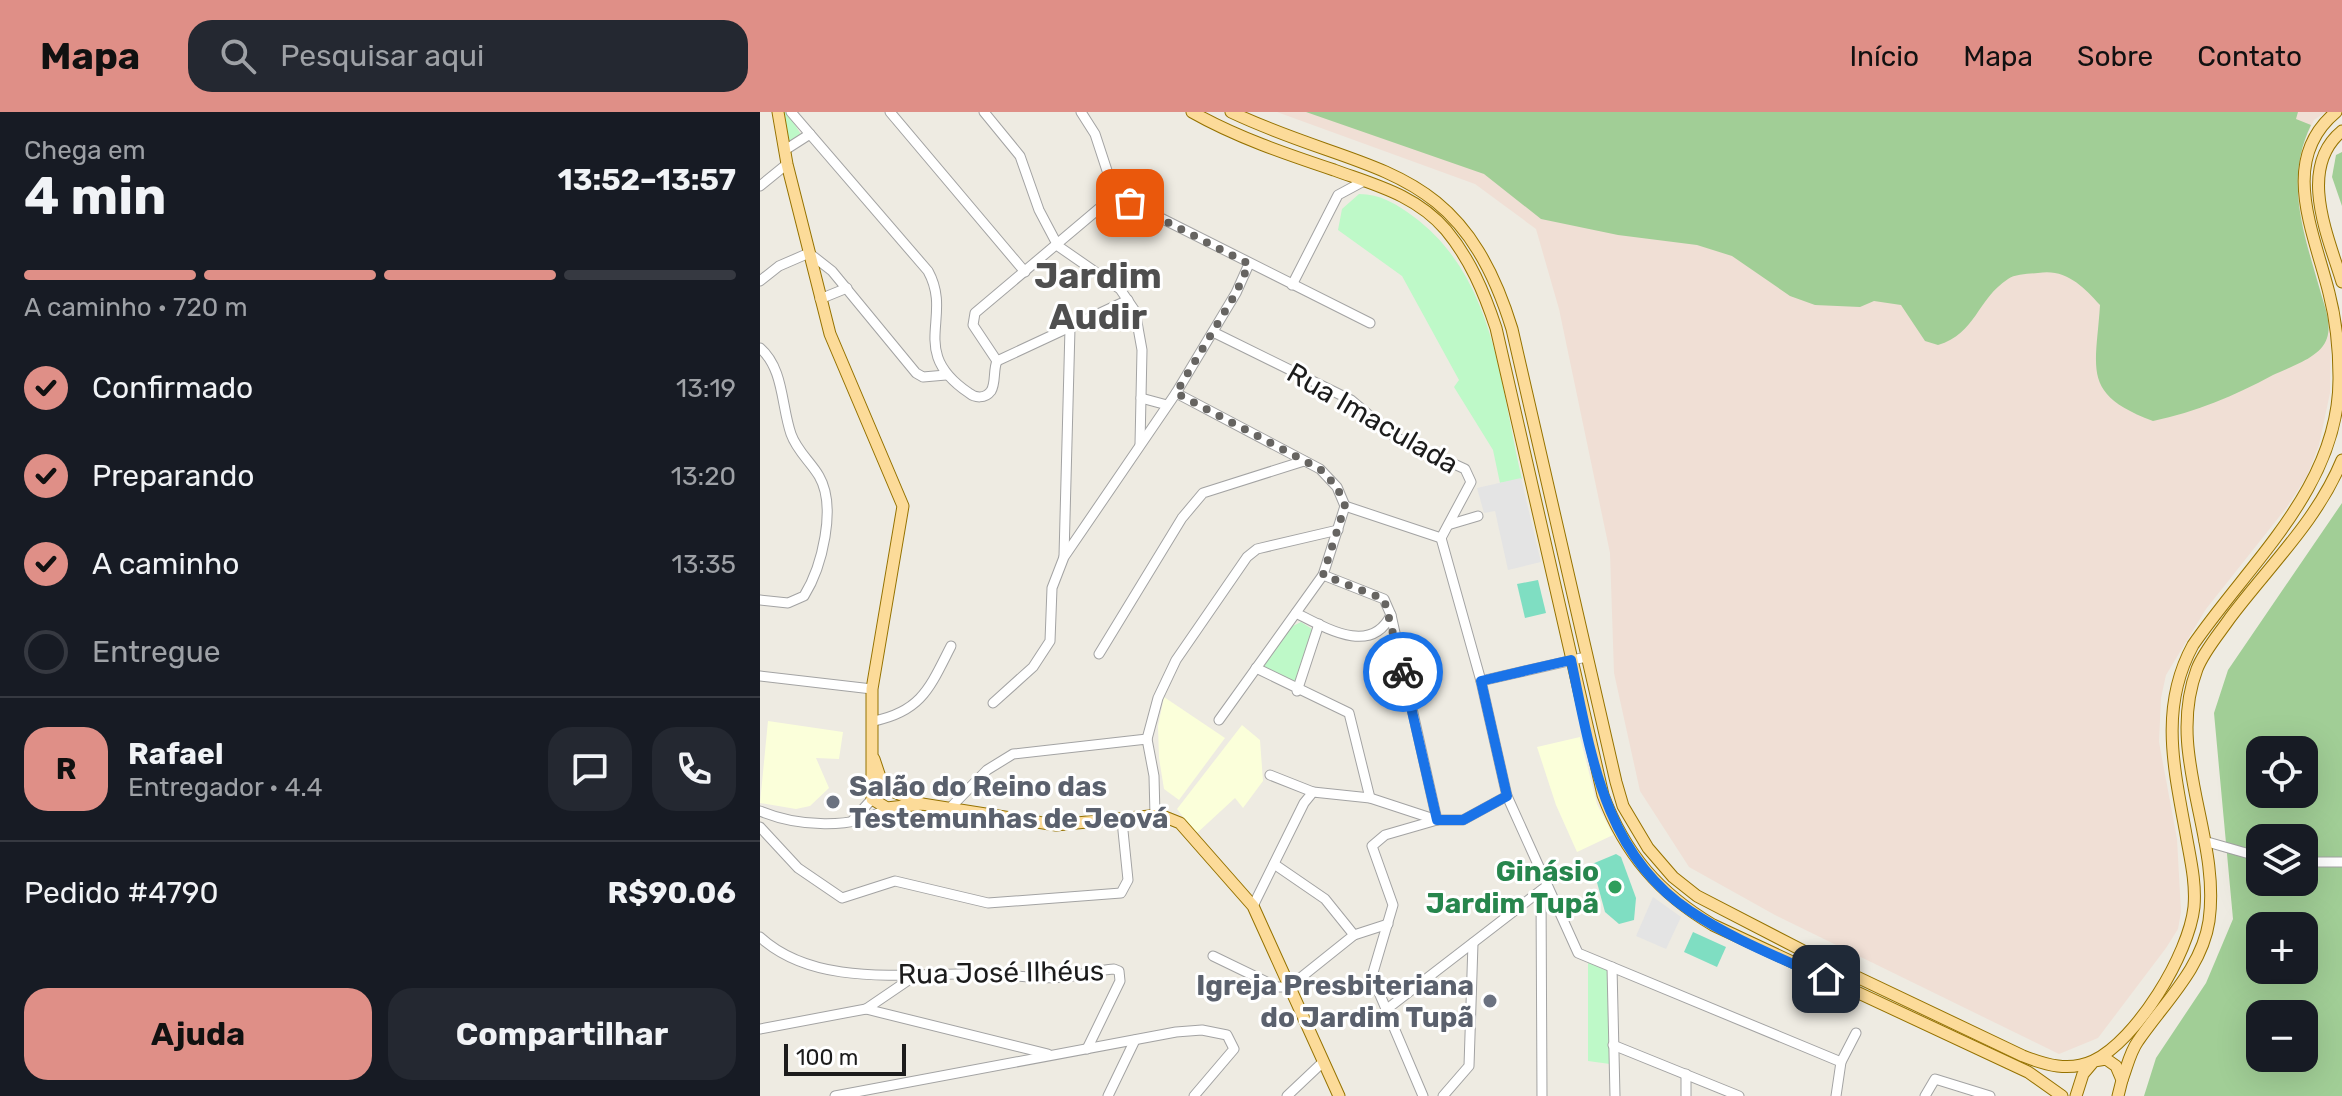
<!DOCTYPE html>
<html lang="pt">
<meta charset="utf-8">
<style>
body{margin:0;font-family:Rubik,sans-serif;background:#242831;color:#f1f3f6;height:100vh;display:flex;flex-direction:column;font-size:30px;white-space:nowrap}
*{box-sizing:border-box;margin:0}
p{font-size:26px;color:#9ea1a6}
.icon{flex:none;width:44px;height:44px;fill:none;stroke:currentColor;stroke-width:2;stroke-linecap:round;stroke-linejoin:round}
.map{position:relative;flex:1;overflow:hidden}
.details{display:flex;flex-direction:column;background:#171b24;width:760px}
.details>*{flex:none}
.controls{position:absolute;left:1486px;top:624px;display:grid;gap:16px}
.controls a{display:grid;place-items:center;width:72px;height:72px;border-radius:16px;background:#171b24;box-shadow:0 8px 32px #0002;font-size:40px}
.scale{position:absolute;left:24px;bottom:20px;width:122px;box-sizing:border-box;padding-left:8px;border:4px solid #1c1c1c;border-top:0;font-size:22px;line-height:28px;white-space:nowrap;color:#1c1c1c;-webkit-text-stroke:6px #fff;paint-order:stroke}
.pin{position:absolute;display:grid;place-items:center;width:68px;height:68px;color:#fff;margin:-34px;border-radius:16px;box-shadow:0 4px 12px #0006}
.courier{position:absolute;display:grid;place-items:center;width:80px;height:80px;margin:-40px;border:6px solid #1a73e8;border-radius:50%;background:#fff;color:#222;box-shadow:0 2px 10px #0007}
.summary em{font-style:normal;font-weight:700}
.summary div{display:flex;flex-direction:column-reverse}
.summary{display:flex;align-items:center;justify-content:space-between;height:136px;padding:0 24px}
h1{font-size:52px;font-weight:700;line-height:60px}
.bar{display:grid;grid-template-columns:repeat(4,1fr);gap:12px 8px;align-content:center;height:96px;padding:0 24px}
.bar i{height:10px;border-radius:6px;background:#363941}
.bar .selected{background:#df8f87}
.bar p{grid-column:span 4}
.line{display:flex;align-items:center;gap:20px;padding:0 24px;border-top:2px solid #363941}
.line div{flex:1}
.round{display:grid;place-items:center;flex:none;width:84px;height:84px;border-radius:24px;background:#242831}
ol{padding:0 24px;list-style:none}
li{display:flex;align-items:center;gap:24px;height:88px}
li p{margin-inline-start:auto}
li .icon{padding:8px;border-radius:50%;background:#df8f87;color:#111;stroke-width:4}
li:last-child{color:#9ea1a6}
li i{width:44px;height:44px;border:4px solid #363941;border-radius:50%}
.cta{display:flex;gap:16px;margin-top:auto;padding:16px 24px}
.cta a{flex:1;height:92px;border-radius:24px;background:#df8f87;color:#111;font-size:32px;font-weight:700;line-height:92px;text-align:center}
.cta a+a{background:#242831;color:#f1f3f6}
header{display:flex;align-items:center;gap:48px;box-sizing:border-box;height:112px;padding:0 40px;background:#df8f87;color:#111}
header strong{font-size:38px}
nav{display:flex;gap:44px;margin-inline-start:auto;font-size:28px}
.search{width:560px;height:72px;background:#242831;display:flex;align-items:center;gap:20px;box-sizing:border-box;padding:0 28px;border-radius:24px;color:#9ea1a6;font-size:30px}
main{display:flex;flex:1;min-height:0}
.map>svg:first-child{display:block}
.education{fill:#fbffda}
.military{fill:#f0dfd5}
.forest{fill:#a1ce96;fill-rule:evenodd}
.park{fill:#bef9c8}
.pitch{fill:#7fdec2}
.parking{fill:#e4e4e4}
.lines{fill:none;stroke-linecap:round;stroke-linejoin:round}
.minor-casing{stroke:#a3a3a3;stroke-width:11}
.major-casing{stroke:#957200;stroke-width:13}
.minor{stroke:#fff;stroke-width:9}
.major{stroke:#fcdb99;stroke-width:11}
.done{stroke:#666461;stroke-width:8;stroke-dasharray:0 14.4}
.route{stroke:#1a73e8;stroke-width:10}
.worship-dot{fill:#6b7280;stroke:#fff;stroke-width:3}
.leisure-dot{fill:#2e9e5b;stroke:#fff;stroke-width:3}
.labels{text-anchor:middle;stroke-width:6;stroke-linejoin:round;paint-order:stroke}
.street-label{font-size:28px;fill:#1c1c1c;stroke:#fff}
.worship-label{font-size:28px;font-weight:bold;fill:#5b616d;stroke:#fff;text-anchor:start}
.leisure-label{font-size:28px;font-weight:bold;fill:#27864d;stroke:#fff;text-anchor:end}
.district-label{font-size:36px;font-weight:bold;fill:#4f4f4f;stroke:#fff}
</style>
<header>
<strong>Mapa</strong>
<div class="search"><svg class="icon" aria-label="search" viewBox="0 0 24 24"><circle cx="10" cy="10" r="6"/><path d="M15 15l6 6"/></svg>Pesquisar aqui</div>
<nav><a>Início</a><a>Mapa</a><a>Sobre</a><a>Contato</a></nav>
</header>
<main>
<section class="details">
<div class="summary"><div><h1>4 min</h1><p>Chega em</p></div><em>13:52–13:57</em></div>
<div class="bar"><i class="selected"></i><i class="selected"></i><i class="selected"></i><i></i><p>A caminho · 720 m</p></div>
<ol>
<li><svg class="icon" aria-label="check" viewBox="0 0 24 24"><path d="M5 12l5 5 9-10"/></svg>Confirmado<p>13:19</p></li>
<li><svg class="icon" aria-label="check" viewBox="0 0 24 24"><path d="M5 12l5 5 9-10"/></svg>Preparando<p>13:20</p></li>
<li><svg class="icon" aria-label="check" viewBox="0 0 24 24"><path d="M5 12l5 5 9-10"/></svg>A caminho<p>13:35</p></li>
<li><i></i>Entregue</li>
</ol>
<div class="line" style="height:144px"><b class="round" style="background:#df8f87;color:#111">R</b><div><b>Rafael</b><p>Entregador · 4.4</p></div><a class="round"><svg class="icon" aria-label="chat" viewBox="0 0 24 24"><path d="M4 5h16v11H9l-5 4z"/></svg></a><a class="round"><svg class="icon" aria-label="phone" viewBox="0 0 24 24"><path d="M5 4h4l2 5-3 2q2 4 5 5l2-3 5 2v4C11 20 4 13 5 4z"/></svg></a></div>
<div class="line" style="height:104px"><div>Pedido #4790</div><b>R$90.06</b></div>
<div class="cta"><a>Ajuda</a><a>Compartilhar</a></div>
</section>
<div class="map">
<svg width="1582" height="984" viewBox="0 0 1582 984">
<rect width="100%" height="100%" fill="#eeebe2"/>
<g class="education">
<polygon points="404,585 465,626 419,688 404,677 399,646 398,614"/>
<polygon points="8,609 83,620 79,647 56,646 69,676 50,694 36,697 0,691"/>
<polygon points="482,613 500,628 503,669 483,696 475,686 436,722 417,697"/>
<polygon points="820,625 837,692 853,723 817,740 796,693 777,635"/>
</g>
<polygon class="military" points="517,0 1566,0 1554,8 1540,38 1538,67 1543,115 1571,219 1570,281 1559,333 1547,364 1527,395 1446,497 1406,563 1401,586 1399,630 1417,727 1421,800 1418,817 1406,836 1338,926 1299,942 1015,803 929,755 880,679 854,561 850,441 799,197 776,117 715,72"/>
<g class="forest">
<path d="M546 0H1538L1536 7 1551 13C1524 69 1544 122 1560 178 1564 193 1572 211 1567 226 1561 246 1529 255 1513 263 1474 284 1436 300 1393 309 1321 282 1336 258 1340 193 1323 174 1305 156 1278 161 1269 162 1255 162 1248 167 1217 187 1216 222 1178 233L1165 229 1141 193 1114 189 1100 195 1055 193 1030 184 972 144 937 133 858 123 781 107 724 62Z"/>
<polygon points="1582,40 1582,94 1572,65 1576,43"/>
<path d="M1582 391V984H1384L1396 946 1446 871 1473 807 1454 601 1468 558ZM1500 638H1544V682H1500ZM1500 726H1544V770H1500ZM1500 814H1544V858H1500ZM1500 902H1544V946H1500Z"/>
</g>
<g class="park">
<polygon points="22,0 27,0 42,24 33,30 28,28"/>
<path d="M599 82C620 82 637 92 654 105 736 166 740 275 762 367L740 371 733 338 694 275 699 268 642 164 578 118 582 97Z"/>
<polygon points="541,510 552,517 535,571 503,554 531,515"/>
<polygon points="828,851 846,856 850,862 850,952 828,949"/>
</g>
<g class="pitch">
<polygon points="778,468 786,501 765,506 757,472"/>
<polygon points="856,742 861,745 876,786 874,808 859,812 845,800 832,752"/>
<polygon points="933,820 966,835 957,855 924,840"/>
</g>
<g class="parking">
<polygon points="761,366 781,450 748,458 735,399 724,401 717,376"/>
<polygon points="893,785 921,805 906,837 876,824"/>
</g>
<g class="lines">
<g class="minor-casing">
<g id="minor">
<path d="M31 0 168 159C194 206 147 239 209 281 215 286 225 287 231 279 236 271 233 258 237 249"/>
<polyline points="130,0 265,160"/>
<polyline points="224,0 260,44 279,98 298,134 360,177 375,199 382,238 380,332"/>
<polyline points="321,0 335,22 355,83 610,211"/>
<polyline points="25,38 50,22"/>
<polyline points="0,74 27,52"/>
<polyline points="0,169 19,154 49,141 72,159 156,261 163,265 186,263"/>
<polyline points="532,173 578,83 604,69"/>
<polyline points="60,187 87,176"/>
<polyline points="453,220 591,288 635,325 705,357 711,370 681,426"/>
<path d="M0 236C24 257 21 293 31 322 37 339 50 349 59 364 77 395 62 455 44 484L28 491 0 488"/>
<polyline points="237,249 213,213 215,201 355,83"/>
<polyline points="237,249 368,188"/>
<polyline points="416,281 560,357 577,375 585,394"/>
<polyline points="381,286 407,293"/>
<polyline points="585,394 681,426"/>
<polyline points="691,412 718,404"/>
<polyline points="681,426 721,569 747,684 818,841 1081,950"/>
<polyline points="304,444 310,216"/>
<path d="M536 501C566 516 611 544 631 503L624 487 563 463"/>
<polyline points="631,503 677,708"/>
<polyline points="339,542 422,406 443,381 544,349"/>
<polyline points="496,556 589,601 610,686"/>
<polyline points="0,564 112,577"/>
<polyline points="721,569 826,545"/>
<polyline points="537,579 559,512"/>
<polyline points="233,591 273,555 290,529 292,476 304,445 416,281 476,181 489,152"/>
<polyline points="459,608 563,463 585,394"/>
<path d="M114 609C162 599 170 575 191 534"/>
<polyline points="387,627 398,586 416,548 487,445 497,437 578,418"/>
<polyline points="510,663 553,680"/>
<polyline points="190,696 227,658 253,642 387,627 394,664 395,704"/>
<path d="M0 699C36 714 93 719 127 696"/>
<polyline points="93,708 112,687"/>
<polyline points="0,715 38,756 82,786 135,769 228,791 361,781 368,768 362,709"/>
<polyline points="1444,729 1500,745"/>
<polyline points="1544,750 1582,750"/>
<polyline points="514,752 565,787 594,823"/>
<polyline points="781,779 782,984"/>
<polyline points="493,794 544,691 553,680 610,686 677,708"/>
<path d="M0 825C59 879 157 859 231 862 256 863 281 868 305 865 322 863 337 858 354 857L359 859 360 869 327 937"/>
<polyline points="453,844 517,875 529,875 594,823 628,812"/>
<polyline points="852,855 855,984"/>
<polyline points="106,897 153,865"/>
<polyline points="627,897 784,776"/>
<polyline points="0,917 106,897 288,942"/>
<polyline points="853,933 979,984"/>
<polyline points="926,962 926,984"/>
<polyline points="75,984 416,920 442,918 467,923 474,937 434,984"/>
<polyline points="348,984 375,928"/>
<polyline points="527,984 563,950"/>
<polyline points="663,984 612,864 633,793 612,734 625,723 677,708 703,708 747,684"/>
<polyline points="683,984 709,954 713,831"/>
<polyline points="1076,984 1081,950 1096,921"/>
<polyline points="1165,984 1175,967 1230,984"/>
</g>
</g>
<g class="major-casing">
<g id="major">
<polyline points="18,0 27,52 70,222 143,394 112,577 112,687 127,696 162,692"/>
<path d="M432 0C476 25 526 42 574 58 615 73 656 83 686 118 710 147 724 180 736 216L843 683C865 742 899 781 953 813L1268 960 1302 984"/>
<path d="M471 0C608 65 699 45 752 217L856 670 863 694 888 736 913 765 937 784 1057 846 1263 944C1286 953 1309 960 1333 949 1377 928 1429 842 1434 795 1436 772 1431 750 1427 728 1415 660 1398 597 1433 533 1490 450 1580 374 1579 265 1579 237 1576 208 1569 181 1554 120 1518 48 1576 0"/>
<path d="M1582 19C1537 56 1568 124 1582 170"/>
<polyline points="114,647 120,665 132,679 162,692 296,713 400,703 420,711 493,794 579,984"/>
<path d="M1362 968C1367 955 1370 940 1378 929 1404 891 1442 856 1449 809 1461 724 1405 642 1437 557 1444 539 1459 522 1470 506 1509 454 1557 409 1582 348"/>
<polyline points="1316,984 1323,962 1334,949 1346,947 1356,954 1362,968 1358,984"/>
</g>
</g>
<use href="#minor" class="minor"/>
<use href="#major" class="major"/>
</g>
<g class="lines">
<polyline class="done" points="370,91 489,152 476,181 416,281 560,357 577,375 585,394 563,463 624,487 643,560"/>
<path class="route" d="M643 560 677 708H703L747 684 721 569 811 548C831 642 844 742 930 799 972 827 1021 846 1066 867"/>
</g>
<g class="worship-dot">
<circle cx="73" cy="690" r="8"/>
<circle cx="730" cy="889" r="8"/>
</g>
<circle class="leisure-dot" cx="855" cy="775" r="8"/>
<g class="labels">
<g class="street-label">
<text transform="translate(613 306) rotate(30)" y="10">Rua Imaculada</text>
<text transform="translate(241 860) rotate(-1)" y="10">Rua José Ilhéus</text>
</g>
<g class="worship-label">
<text x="89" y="684">Salão do Reino das<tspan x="89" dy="32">Testemunhas de Jeová</tspan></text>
<text x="714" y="883" text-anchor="end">Igreja Presbiteriana<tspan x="714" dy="32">do Jardim Tupã</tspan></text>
</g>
<g class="leisure-label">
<text x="839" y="769">Ginásio<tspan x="839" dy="32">Jardim Tupã</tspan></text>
</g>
<g class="district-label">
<text x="338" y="176">Jardim<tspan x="338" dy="41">Audir</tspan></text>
</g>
</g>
</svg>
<div class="controls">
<a><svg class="icon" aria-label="locate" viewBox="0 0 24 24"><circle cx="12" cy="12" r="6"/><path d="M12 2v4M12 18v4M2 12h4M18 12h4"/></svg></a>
<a><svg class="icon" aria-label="layers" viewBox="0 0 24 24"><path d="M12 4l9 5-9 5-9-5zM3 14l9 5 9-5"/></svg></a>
<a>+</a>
<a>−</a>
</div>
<div class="scale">100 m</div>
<div class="pin" style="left:370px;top:91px;background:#ea580c"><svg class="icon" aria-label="bag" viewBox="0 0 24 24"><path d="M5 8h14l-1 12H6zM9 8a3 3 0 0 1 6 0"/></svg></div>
<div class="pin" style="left:1066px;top:867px;background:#1f2937"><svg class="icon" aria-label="home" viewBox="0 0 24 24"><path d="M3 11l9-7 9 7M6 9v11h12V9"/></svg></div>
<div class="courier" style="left:643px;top:560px"><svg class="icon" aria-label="bike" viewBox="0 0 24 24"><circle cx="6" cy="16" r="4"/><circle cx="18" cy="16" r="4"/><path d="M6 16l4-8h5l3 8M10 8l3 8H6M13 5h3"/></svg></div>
</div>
</main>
